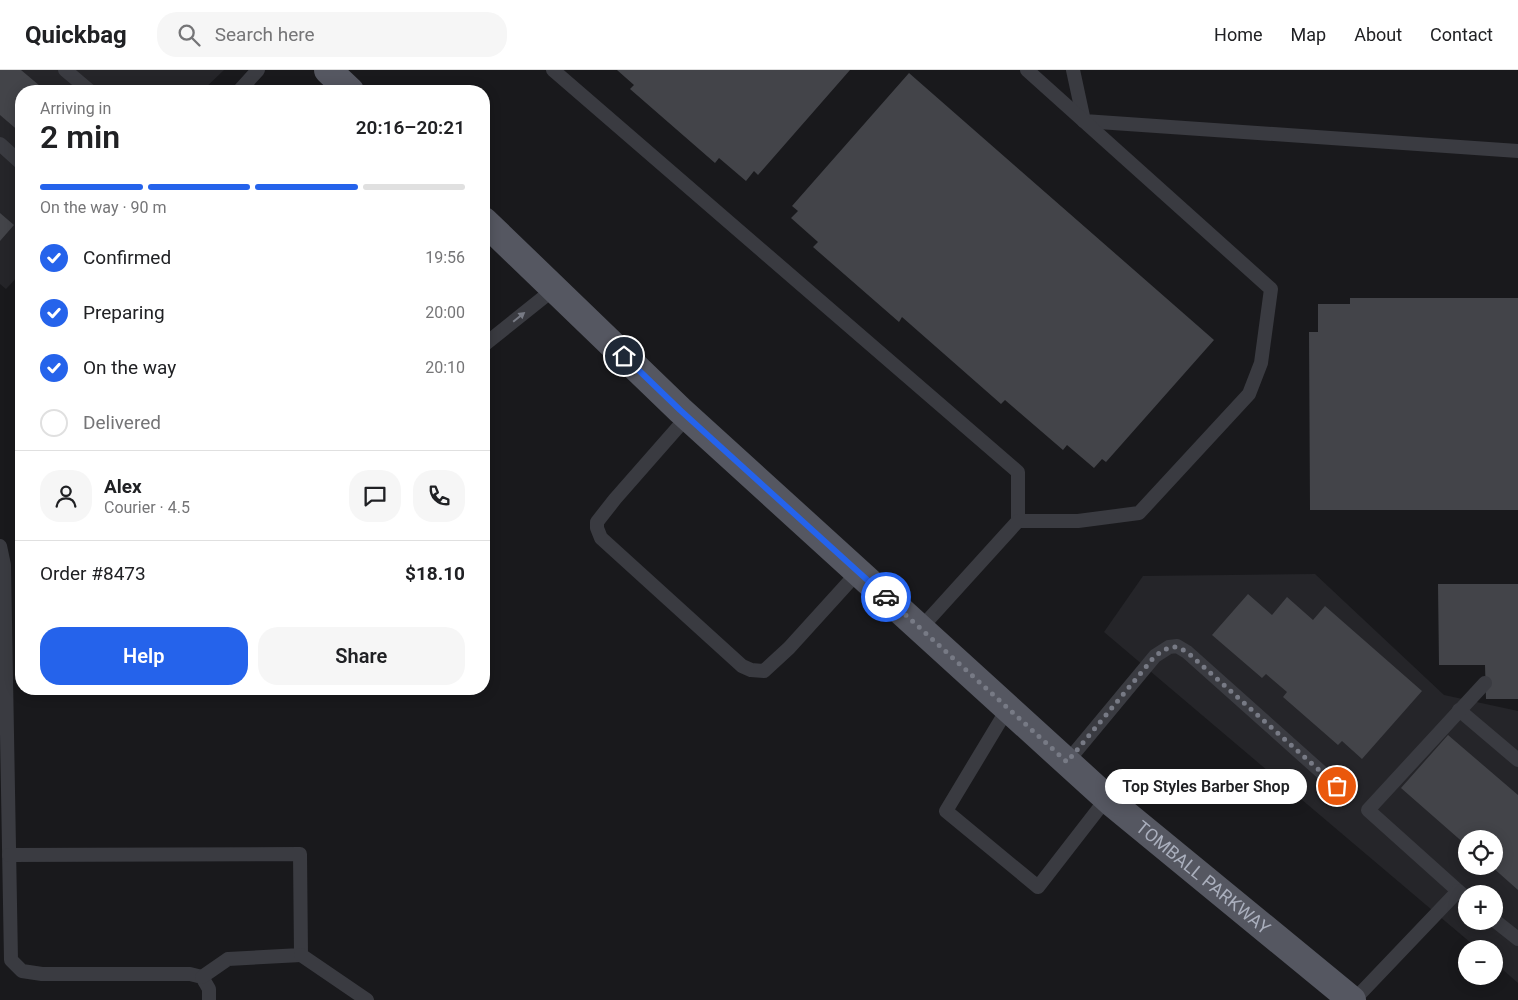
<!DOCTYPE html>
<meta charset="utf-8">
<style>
body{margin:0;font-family:Roboto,sans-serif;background:#f6f6f6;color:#202124;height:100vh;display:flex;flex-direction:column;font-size:19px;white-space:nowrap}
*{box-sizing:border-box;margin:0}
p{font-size:16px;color:#757577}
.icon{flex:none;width:28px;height:28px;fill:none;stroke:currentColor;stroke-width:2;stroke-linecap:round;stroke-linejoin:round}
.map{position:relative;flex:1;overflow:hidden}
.side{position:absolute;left:15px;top:15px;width:475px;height:610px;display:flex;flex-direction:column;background:#fff;border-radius:20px;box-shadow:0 2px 12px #0003}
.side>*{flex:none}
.buttons{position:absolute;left:1458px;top:760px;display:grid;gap:10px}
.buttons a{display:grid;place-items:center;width:45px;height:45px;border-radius:50%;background:#fff;box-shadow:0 2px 12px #0003;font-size:25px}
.pin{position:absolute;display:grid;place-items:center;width:42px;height:42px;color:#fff;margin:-21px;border:2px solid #fff;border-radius:50%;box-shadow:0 1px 5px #0007}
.courier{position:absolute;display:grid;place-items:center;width:50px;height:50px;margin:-25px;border:4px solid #2563eb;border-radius:50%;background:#fff;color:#222;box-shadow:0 1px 6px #0007}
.bubble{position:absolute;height:35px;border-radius:18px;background:#fff;box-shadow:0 2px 12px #0003;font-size:16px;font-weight:600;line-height:35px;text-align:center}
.headline em{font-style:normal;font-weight:600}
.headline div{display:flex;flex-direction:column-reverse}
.headline{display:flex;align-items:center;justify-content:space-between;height:85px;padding:0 25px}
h1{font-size:32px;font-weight:600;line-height:38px}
.bar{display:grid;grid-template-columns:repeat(4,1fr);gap:8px 5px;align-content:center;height:60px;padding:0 25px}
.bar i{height:6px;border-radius:4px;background:#e0e0e0}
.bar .current{background:#2563eb}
.bar p{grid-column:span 4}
.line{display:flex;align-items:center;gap:12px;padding:0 25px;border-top:1px solid #e0e0e0}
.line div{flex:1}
.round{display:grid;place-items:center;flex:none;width:52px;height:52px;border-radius:20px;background:#f6f6f6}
ol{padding:0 25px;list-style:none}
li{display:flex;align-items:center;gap:15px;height:55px}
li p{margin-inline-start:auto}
li .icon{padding:5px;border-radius:50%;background:#2563eb;color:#fff;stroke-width:4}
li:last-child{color:#757577}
li i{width:28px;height:28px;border:2px solid #e0e0e0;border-radius:50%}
.action{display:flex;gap:10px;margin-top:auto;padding:10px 25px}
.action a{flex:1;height:58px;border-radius:20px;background:#2563eb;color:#fff;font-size:20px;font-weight:600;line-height:58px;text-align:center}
.action a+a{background:#f6f6f6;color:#202124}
header{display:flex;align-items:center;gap:30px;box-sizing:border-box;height:70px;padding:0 25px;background:#fff;border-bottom:1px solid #e0e0e0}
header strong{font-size:24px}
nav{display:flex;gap:28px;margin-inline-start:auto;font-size:18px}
.search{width:350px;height:45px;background:#f6f6f6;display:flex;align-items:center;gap:12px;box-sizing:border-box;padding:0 18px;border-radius:20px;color:#757577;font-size:19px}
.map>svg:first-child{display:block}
.built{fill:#252529;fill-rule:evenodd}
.building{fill:#434449}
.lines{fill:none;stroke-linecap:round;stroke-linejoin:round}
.lane{stroke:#3a3b41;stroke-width:14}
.primary{stroke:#555761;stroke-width:28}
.oneway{fill:#787b85}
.done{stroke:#777a85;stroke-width:5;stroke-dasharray:0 9}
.route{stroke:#2563eb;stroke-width:6}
.labels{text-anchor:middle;stroke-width:4;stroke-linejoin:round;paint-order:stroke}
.street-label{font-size:18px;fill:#aaafbd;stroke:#141417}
</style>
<header>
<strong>Quickbag</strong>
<div class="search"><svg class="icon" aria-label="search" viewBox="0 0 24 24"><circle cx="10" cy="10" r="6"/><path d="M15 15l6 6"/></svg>Search here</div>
<nav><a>Home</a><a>Map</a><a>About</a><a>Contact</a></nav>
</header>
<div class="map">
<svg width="1518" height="930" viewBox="0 0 1518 930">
<rect width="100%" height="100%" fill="#19191c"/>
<g class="built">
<polygon points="0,0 224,0 202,21 21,21 21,203 6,219 0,214"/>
<path d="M1315 504 1444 625 1518 641V913L1494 892V879H1478L1104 562 1143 506ZM1466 769H1494V796H1466ZM1466 824H1494V851H1466Z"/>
</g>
<g class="building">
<polygon points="0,0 21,0 46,21 21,21 21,63 0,45"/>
<polygon points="617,0 850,0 758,105 754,101 746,111 719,88 715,93 630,19 634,15"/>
<polygon points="909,3 1214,270 1106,392 1102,389 1094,398 1067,375 1063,380 1005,330 1001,334 902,247 899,252 813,177 818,172 791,148 798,141 792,136"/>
<polygon points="0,143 14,155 0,171"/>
<rect x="19" y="214" width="2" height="73"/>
<polygon points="1350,228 1518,228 1518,440 1310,440 1309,262 1318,262 1318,234 1350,234"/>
<polygon points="1438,514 1518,514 1518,629 1486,629 1485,595 1439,595"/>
<polygon points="1248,524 1272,545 1287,527 1313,550 1325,536 1422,621 1362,689 1342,671 1338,675 1283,627 1287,622 1266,604 1262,608 1212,565"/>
<polygon points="1448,665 1518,725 1518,820 1491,796 1494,796 1494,769 1466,769 1466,775 1401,718"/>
</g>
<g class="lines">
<g class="lane">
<polyline points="65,0 90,21"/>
<polyline points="553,0 1018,402 1018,451"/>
<polyline points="1073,0 1084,51 1518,81"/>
<polyline points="239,21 258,0"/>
<polyline points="0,74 21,93"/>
<polyline points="484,275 554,219"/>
<polyline points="687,347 615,429 597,452 597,458 601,468 742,596 751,600 764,601 789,578 858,502"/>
<polyline points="0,476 4,495 11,890 22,901 42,904 190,904 202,907 209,919 209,930"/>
<polyline points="920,559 1018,451 1078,451 1139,443 1249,324 1261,293 1271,219 1027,0"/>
<polyline points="1008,638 946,741 1038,817 1107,728"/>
<polyline points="1459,640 1518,690"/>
<polyline points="1067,692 1155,586 1169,577 1177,576 1187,582 1337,716"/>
<polyline points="9,785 300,784 301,885 228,889 202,907"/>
<polyline points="1466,828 1368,740 1485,613"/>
<polyline points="1494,850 1518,869"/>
<polyline points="301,885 367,930"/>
<polyline points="1354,930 1458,821"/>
</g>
<g class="primary">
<polyline points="328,0 350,21"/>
<path id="s1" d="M484 151 680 340 1112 733 1352 930"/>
</g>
</g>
<defs><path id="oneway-solid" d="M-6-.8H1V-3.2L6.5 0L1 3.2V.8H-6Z" transform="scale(1.25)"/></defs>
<use class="oneway" href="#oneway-solid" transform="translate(519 247) rotate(-39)"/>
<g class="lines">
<path class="done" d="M886 527 1067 692 1155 586C1169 577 1172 573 1187 582L1337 716"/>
<polyline class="route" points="624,286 680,340 886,527"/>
</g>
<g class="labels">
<g class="street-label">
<text dy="6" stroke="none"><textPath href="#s1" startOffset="974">TOMBALL PARKWAY</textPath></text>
</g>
</g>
</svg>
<div class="buttons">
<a><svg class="icon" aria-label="locate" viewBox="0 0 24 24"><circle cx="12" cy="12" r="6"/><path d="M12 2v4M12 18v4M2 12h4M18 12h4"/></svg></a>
<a>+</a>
<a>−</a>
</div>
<div class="pin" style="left:1337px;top:716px;background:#ea580c"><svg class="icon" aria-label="bag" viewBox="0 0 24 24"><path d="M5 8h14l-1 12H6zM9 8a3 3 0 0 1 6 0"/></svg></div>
<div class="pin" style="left:624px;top:286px;background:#1f2937"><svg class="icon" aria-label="home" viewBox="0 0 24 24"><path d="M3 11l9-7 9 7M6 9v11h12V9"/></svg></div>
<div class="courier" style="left:886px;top:527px"><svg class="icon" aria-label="car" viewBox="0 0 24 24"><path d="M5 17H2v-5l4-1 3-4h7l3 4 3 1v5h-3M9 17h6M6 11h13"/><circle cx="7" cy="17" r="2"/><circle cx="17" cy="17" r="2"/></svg></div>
<div class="bubble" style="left:1105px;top:699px;width:202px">Top Styles Barber Shop</div>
<section class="side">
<div class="headline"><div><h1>2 min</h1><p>Arriving in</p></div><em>20:16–20:21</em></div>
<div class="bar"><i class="current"></i><i class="current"></i><i class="current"></i><i></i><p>On the way · 90 m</p></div>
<ol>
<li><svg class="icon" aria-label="check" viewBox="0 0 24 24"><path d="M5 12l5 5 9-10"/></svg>Confirmed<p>19:56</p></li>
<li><svg class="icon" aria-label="check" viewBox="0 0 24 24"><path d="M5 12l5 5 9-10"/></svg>Preparing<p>20:00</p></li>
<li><svg class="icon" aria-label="check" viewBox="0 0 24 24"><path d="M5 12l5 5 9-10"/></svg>On the way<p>20:10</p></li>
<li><i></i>Delivered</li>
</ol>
<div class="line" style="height:90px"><a class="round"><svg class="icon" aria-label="person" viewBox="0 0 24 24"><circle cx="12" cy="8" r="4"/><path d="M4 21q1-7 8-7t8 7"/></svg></a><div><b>Alex</b><p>Courier · 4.5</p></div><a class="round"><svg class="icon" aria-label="chat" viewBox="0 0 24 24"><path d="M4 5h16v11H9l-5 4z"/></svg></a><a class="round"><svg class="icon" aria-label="phone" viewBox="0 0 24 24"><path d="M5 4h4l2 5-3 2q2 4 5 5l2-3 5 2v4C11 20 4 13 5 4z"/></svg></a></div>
<div class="line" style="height:65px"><div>Order #8473</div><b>$18.10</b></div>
<div class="action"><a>Help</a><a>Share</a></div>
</section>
</div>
